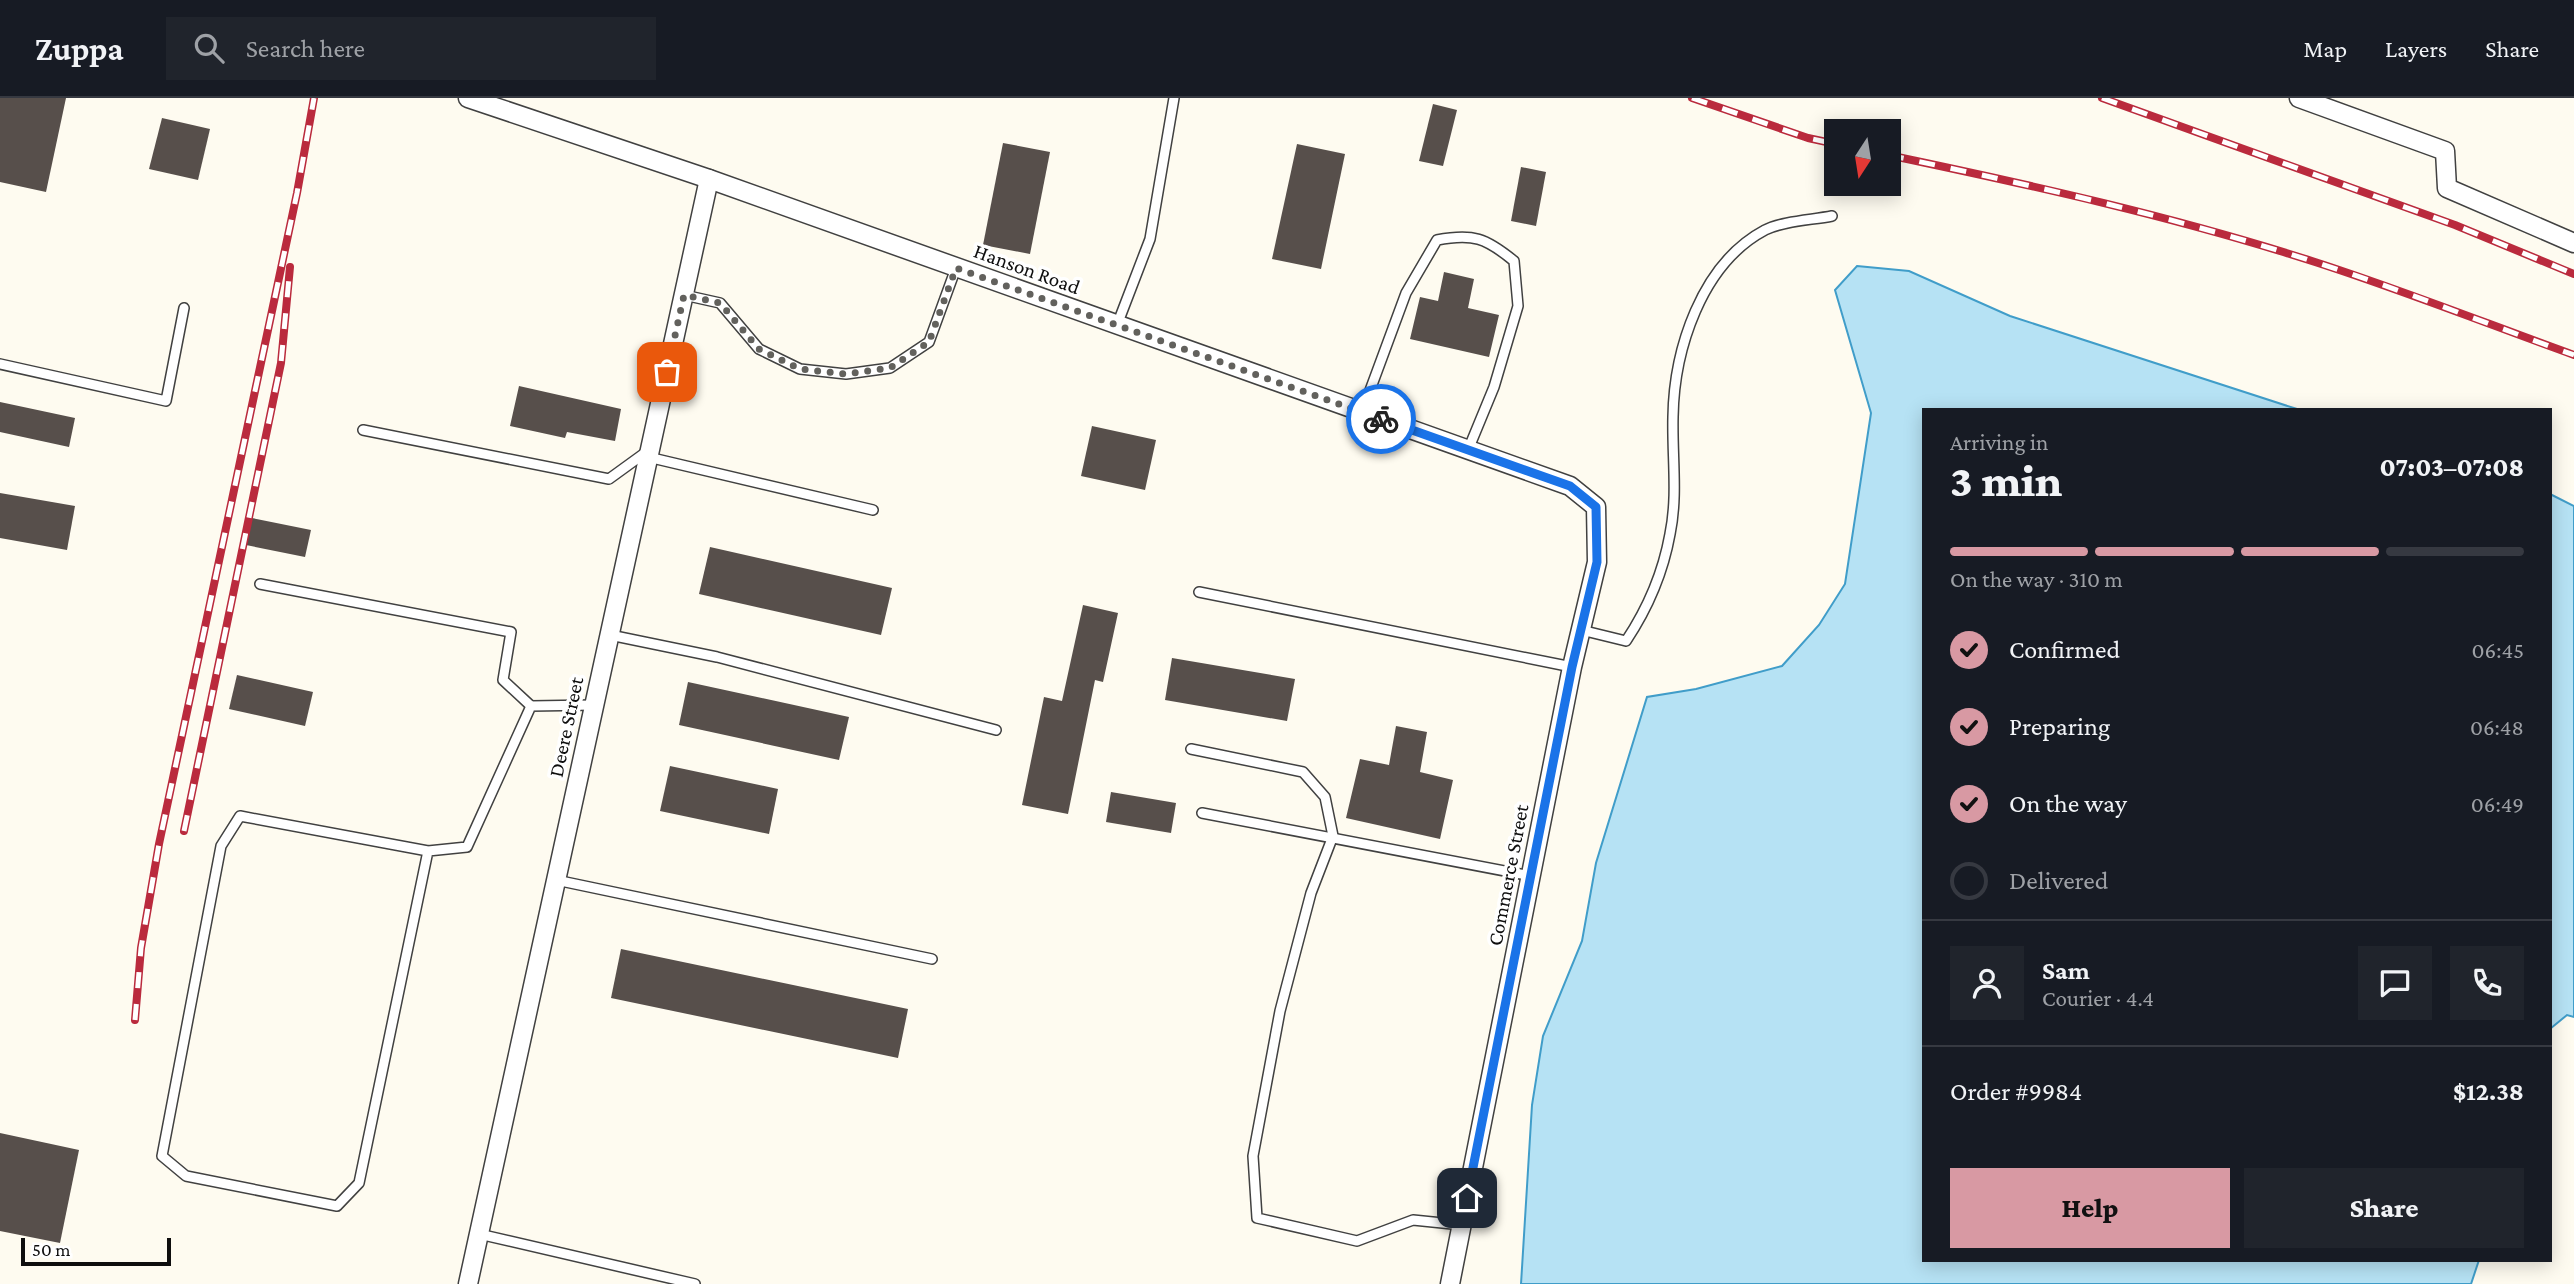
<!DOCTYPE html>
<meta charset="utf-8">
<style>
body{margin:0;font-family:"Crimson Pro",serif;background:#20242c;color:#f1f3f6;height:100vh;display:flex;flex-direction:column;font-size:26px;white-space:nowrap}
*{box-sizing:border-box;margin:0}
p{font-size:23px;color:#9ea1a6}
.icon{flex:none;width:38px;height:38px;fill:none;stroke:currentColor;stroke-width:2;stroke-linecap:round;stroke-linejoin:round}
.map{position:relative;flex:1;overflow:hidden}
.sheet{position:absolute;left:1922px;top:310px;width:630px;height:854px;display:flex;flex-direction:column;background:#171b24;border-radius:0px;box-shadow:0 4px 18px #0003}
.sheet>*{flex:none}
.needle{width:46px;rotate:192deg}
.buttons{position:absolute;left:1824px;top:21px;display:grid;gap:14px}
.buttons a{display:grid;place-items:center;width:77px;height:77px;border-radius:0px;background:#171b24;box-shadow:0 4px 18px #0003;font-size:35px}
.scale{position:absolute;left:21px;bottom:18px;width:150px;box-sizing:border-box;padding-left:7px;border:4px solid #0e0e0e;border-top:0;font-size:19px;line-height:24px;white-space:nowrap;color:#0e0e0e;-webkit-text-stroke:5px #fff;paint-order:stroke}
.pin{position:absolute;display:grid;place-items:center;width:60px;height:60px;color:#fff;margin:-30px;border-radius:14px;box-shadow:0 4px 10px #0006}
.courier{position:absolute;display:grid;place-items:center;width:70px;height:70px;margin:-35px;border:5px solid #1a73e8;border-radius:50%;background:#fff;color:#222;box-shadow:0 2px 9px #0007}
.headline em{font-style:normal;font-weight:800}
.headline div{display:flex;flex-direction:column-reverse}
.headline{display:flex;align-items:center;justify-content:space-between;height:119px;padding:0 28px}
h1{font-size:46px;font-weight:800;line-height:52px}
.bar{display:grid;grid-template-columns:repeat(4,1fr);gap:10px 7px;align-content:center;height:84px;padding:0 28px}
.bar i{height:9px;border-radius:5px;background:#363941}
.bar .on{background:#d899a3}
.bar p{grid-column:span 4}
.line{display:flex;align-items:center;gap:18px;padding:0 28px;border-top:2px solid #363941}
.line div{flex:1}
.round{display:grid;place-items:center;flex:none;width:74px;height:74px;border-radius:0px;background:#20242c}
ol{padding:0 28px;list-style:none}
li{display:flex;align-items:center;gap:21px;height:77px}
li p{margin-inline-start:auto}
li .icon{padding:7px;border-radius:50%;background:#d899a3;color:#111;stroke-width:4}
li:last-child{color:#9ea1a6}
li i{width:38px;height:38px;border:4px solid #363941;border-radius:50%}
.button{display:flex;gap:14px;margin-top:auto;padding:14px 28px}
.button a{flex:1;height:80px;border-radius:0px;background:#d899a3;color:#111;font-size:28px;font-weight:800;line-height:80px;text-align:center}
.button a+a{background:#20242c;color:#f1f3f6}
header{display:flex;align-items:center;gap:42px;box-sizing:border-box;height:98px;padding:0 35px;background:#171b24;border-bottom:2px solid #363941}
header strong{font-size:33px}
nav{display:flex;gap:38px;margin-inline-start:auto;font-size:24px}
.search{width:490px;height:63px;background:#20242c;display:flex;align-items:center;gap:18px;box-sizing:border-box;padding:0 24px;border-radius:0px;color:#9ea1a6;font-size:26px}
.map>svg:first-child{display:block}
.water{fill:#b6e2f4;stroke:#409dc9;stroke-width:2}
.building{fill:#574f4b}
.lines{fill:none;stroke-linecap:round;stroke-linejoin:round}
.service-casing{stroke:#414141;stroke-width:12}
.minor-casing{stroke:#414141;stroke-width:21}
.service{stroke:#fff;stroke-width:9}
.minor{stroke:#fff;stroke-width:18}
.rail-casing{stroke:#ba2a3d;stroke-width:8}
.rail{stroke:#fff;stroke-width:5;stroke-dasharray:16;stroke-linecap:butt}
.done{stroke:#62615d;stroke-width:7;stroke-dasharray:0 12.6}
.route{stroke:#1a73e8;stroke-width:9}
.labels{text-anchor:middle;stroke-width:7;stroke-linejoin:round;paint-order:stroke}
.street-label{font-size:21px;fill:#0e0e0e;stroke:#fff}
</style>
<header>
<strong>Zuppa</strong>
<div class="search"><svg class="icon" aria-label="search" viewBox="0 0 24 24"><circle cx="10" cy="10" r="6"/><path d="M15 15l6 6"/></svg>Search here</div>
<nav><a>Map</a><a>Layers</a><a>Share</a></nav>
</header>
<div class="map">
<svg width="2574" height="1186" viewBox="0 0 2574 1186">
<rect width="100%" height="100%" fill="#fefbf0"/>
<g class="water">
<polygon points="1857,168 1909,173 2010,218 2297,311 1923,312 1923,1162 2479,1162 2471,1186 1521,1186 1532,1007 1543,938 1582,843 1596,765 1647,599 1696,591 1782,568 1819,527 1845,486 1871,315 1835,192"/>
<polygon points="2550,396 2574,408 2574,919 2567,917 2550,931"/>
</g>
<g class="building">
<polygon points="0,0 66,0 46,94 0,84"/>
<polygon points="1433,6 1457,12 1443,68 1419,63"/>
<polygon points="162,20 210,31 198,82 149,71"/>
<polygon points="1003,45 1050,54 1030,156 983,147"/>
<polygon points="1297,46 1345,56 1321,171 1272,161"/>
<polygon points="1521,69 1546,74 1536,128 1511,123"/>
<polygon points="1444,174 1474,181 1468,210 1499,217 1489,259 1410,241 1420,199 1438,203"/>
<polygon points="519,288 621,311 615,343 567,334 565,340 510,328"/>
<polygon points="0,304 75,320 69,349 0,334"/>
<polygon points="1092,328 1156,342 1145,392 1081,378"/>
<polygon points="0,395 75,408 67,452 0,440"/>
<polygon points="252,420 311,432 305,459 246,447"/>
<polygon points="710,449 892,490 881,537 699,496"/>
<polygon points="1083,507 1118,515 1103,584 1095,582 1068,716 1022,707 1044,599 1062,603"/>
<polygon points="1172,560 1295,581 1287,623 1165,602"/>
<polygon points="237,577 313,594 305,628 229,611"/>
<polygon points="688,584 849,619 839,662 679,627"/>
<polygon points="1396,628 1427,634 1420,674 1453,682 1440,741 1346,720 1360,661 1389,667"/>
<polygon points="670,668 778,691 769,736 660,713"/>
<polygon points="1111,694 1176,705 1171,735 1106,724"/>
<polygon points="621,851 908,911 898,960 611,900"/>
<polygon points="0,1035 79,1052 60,1145 0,1133"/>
</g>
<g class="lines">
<g class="service-casing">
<g id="service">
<polyline points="684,197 720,205 759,251 800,271 846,276 890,270 929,244 956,170"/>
<polyline points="1117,227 1150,141 1174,0"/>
<polyline points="0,266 166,303 184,210"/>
<path d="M1362 314 1406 195 1437 142C1473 135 1486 140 1514 163L1518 208 1494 289 1468 352"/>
<polyline points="363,332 609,381 649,352"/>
<polyline points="648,359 873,412"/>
<polyline points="260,486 511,534 503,582 531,608"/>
<polyline points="1199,494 1572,569"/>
<path d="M1581 532 1626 543C1648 510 1663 475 1670 436 1678 397 1672 359 1673 319 1674 252 1701 166 1765 132 1783 123 1812 122 1832 118"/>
<polyline points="610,537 717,559 996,632"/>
<polyline points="1191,651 1303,674 1325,699 1333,738 1311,795 1280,913 1253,1058 1257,1120 1357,1143 1413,1122 1462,1127"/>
<polyline points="1202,715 1531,778"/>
<polyline points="428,753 359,1085 337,1108 186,1078 162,1058 221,748 240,718 428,753 467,749 531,608 594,607"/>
<polyline points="556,782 932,861"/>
<polyline points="479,1136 695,1186"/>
</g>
</g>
<g class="minor-casing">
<g id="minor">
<polyline points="468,0 709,81 1570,388 1596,409 1597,464 1572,569 1450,1186"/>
<polyline points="2299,0 2445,53 2447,90 2574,145"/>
<polyline points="468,1186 709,81"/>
</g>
</g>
<use href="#service" class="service"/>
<use href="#minor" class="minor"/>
<g class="rail-casing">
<g id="rail">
<polyline points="1692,0 1808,40 1836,46"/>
<polyline points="2102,0 2455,127 2574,176"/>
<path d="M1888 57C2031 87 2176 119 2315 164 2402 192 2488 226 2574 257"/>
<polyline points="184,733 281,265 290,169"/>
<polyline points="135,922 141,850 159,746 297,95 314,0"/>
</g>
</g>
<use href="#rail" class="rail"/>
</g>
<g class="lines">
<polyline class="done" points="667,274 684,197 720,205 759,251 800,271 846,276 890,270 929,244 956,170 1381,321"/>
<polyline class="route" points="1381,321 1570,388 1596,409 1597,464 1572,569 1467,1100"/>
</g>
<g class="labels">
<g class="street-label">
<text transform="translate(1027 171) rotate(20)" y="7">Hanson Road</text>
<text transform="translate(566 629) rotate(-78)" y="7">Deere Street</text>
<text transform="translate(1508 777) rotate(-79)" y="7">Commerce Street</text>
</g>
</g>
</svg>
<div class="buttons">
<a><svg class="needle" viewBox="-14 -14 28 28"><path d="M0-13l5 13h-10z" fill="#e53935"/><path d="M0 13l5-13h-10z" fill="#9ea1a6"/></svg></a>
</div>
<div class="scale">50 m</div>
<div class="pin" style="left:667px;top:274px;background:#ea580c"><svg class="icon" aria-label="bag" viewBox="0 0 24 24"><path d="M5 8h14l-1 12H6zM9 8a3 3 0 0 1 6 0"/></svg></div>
<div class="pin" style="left:1467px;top:1100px;background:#1f2937"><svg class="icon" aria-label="home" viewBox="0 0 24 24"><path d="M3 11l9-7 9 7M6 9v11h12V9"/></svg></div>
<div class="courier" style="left:1381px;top:321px"><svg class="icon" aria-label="bike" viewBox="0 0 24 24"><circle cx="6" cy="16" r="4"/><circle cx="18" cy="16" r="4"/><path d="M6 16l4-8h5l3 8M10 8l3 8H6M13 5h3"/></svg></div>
<section class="sheet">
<div class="headline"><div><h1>3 min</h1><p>Arriving in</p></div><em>07:03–07:08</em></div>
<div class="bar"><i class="on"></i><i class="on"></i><i class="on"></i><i></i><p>On the way · 310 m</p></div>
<ol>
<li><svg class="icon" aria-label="check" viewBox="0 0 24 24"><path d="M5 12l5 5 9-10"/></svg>Confirmed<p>06:45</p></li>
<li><svg class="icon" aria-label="check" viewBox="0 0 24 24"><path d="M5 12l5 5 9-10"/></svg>Preparing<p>06:48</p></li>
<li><svg class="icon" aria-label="check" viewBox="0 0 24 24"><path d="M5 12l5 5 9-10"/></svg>On the way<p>06:49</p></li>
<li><i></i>Delivered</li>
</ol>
<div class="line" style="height:126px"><a class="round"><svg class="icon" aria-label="person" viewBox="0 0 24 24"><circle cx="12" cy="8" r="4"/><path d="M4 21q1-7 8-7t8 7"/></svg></a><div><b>Sam</b><p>Courier · 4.4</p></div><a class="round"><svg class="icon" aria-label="chat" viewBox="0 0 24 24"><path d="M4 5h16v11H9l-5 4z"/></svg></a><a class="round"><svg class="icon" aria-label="phone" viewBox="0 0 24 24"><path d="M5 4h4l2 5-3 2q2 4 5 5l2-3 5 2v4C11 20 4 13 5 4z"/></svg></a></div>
<div class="line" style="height:91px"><div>Order #9984</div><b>$12.38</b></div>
<div class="button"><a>Help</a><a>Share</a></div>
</section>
</div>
